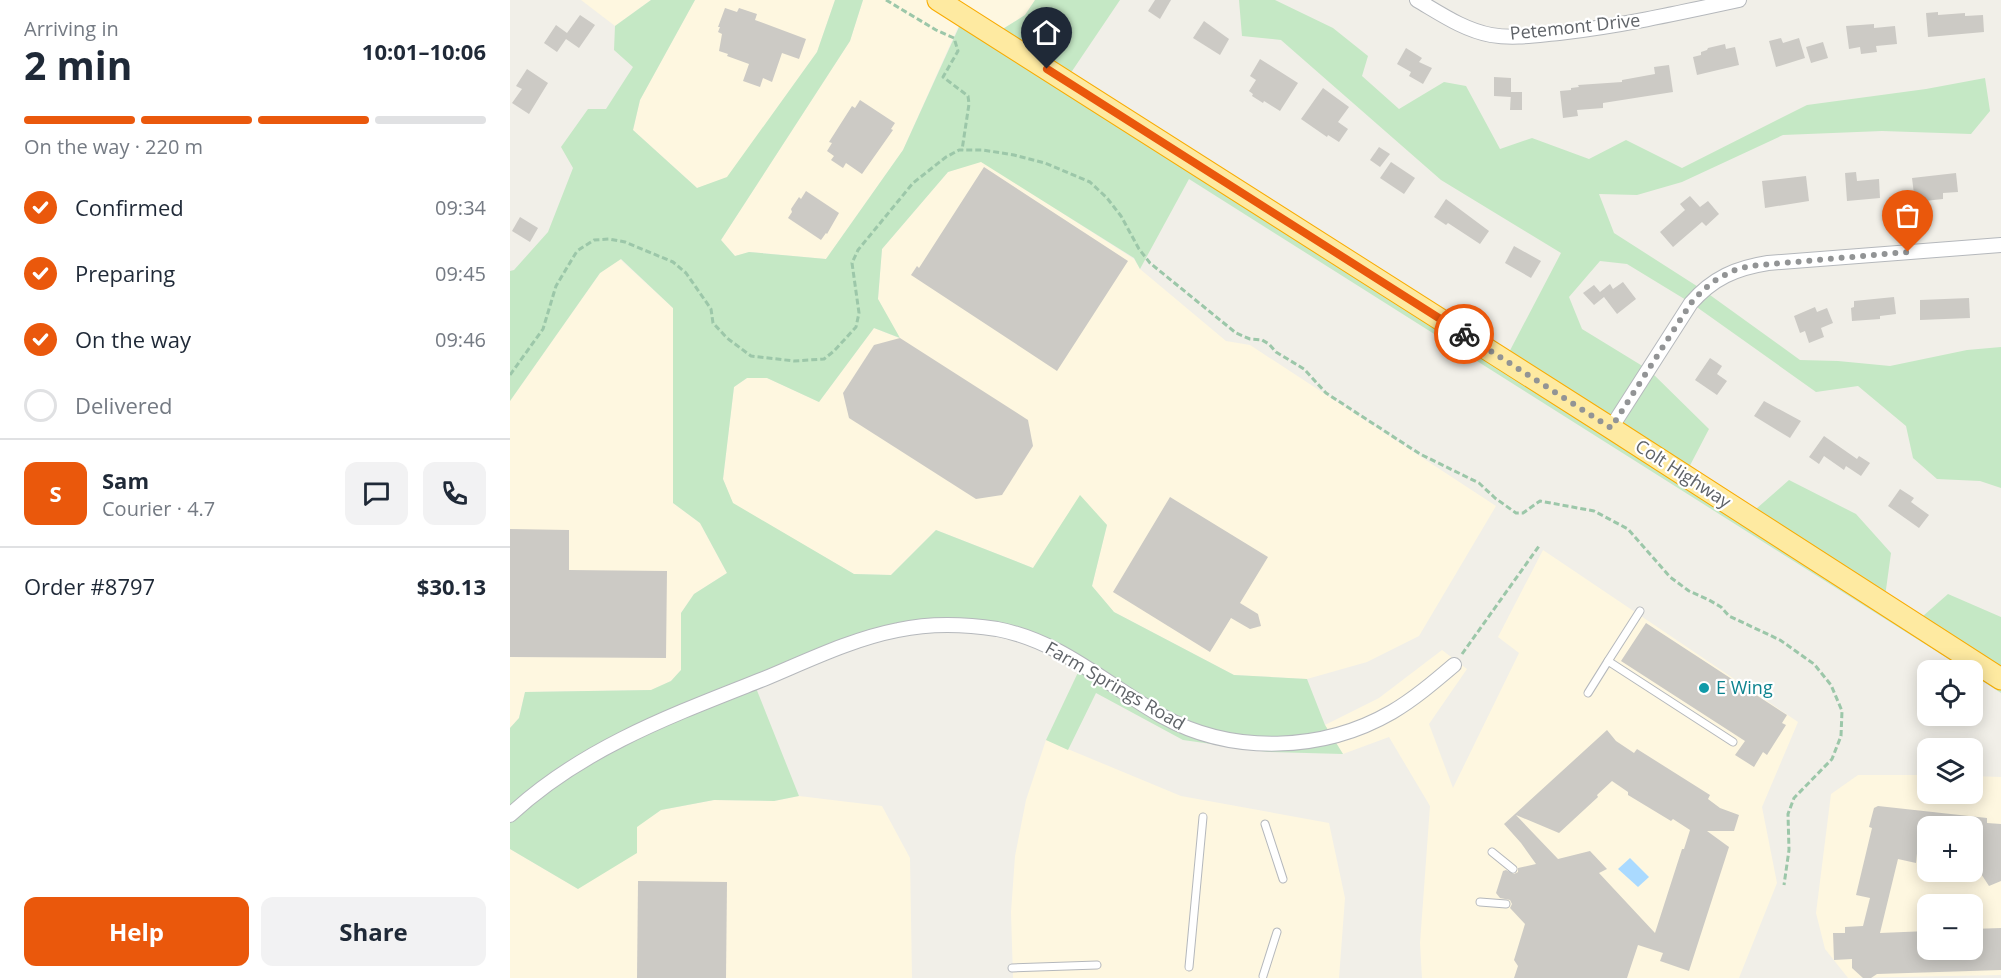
<!DOCTYPE html>
<meta charset="utf-8">
<style>
body{margin:0;font-family:"Open Sans",sans-serif;background:#f2f2f3;color:#1f2937;height:100vh;display:flex;flex-direction:column;font-size:22px;white-space:nowrap}
*{box-sizing:border-box;margin:0}
p{font-size:20px;color:#747a83}
.icon{flex:none;width:33px;height:33px;fill:none;stroke:currentColor;stroke-width:2;stroke-linecap:round;stroke-linejoin:round}
.map{position:relative;flex:1;overflow:hidden}
.sheet{display:flex;flex-direction:column;background:#fff;width:510px}
.sheet>*{flex:none}
.controls{position:absolute;left:1407px;top:660px;display:grid;gap:12px}
.controls a{display:grid;place-items:center;width:66px;height:66px;border-radius:12px;background:#fff;box-shadow:0 3px 15px #0003;font-size:30px}
.pin{position:absolute;display:grid;place-items:center;width:51px;height:51px;color:#fff;margin:-62px -26px;border-radius:50% 50% 50% 0;rotate:-45deg;box-shadow:0 0 6px #0007}
.pin .icon{rotate:45deg}
.courier{position:absolute;display:grid;place-items:center;width:60px;height:60px;margin:-30px;border:4px solid #ea580c;border-radius:50%;background:#fff;color:#222;box-shadow:0 2px 8px #0007}
.summary em{font-style:normal;font-weight:700}
.summary div{display:flex;flex-direction:column-reverse}
.summary{display:flex;align-items:center;justify-content:space-between;height:102px;padding:0 24px}
h1{font-size:39px;font-weight:700;line-height:45px}
.bar{display:grid;grid-template-columns:repeat(4,1fr);gap:9px 6px;align-content:center;height:72px;padding:0 24px}
.bar i{height:8px;border-radius:4px;background:#e0e1e3}
.bar .selected{background:#ea580c}
.bar p{grid-column:span 4}
.line{display:flex;align-items:center;gap:15px;padding:0 24px;border-top:2px solid #e0e1e3}
.line div{flex:1}
.round{display:grid;place-items:center;flex:none;width:63px;height:63px;border-radius:12px;background:#f2f2f3}
ol{padding:0 24px;list-style:none}
li{display:flex;align-items:center;gap:18px;height:66px}
li p{margin-inline-start:auto}
li .icon{padding:6px;border-radius:50%;background:#ea580c;color:#fff;stroke-width:4}
li:last-child{color:#747a83}
li i{width:33px;height:33px;border:3px solid #e0e1e3;border-radius:50%}
.action{display:flex;gap:12px;margin-top:auto;padding:12px 24px}
.action a{flex:1;height:69px;border-radius:12px;background:#ea580c;color:#fff;font-size:24px;font-weight:700;line-height:69px;text-align:center}
.action a+a{background:#f2f2f3;color:#1f2937}
main{display:flex;flex:1;min-height:0}
.map>svg:first-child{display:block}
.commercial{fill:#fef7e0;fill-rule:evenodd}
.green{fill:#c5e8c5}
.water{fill:#aadaff}
.building{fill:#cccac5;fill-rule:evenodd}
.lines{fill:none;stroke-linecap:round;stroke-linejoin:round}
.service-casing{stroke:#b5b8bc;stroke-width:9}
.minor-casing{stroke:#b5b8bc;stroke-width:16}
.trunk-casing{stroke:#f9ab00;stroke-width:23}
.path{stroke:#9cc7a9;stroke-width:3;stroke-dasharray:6 3;stroke-linecap:butt}
.service{stroke:#fff;stroke-width:7}
.minor{stroke:#fff;stroke-width:14}
.trunk{stroke:#feeaa1;stroke-width:21}
.done{stroke:#929495;stroke-width:6;stroke-dasharray:0 10.8}
.route{stroke:#ea580c;stroke-width:8}
.culture-dot{fill:#0f9aa8;stroke:#fff;stroke-width:2}
.labels{text-anchor:middle;stroke-width:4.5;stroke-linejoin:round;paint-order:stroke}
.street-label{font-size:18px;fill:#5f6368;stroke:#fff}
.culture-label{font-size:18px;fill:#0d838f;stroke:#fff;text-anchor:start}
</style>
<main>
<section class="sheet">
<div class="summary"><div><h1>2 min</h1><p>Arriving in</p></div><em>10:01–10:06</em></div>
<div class="bar"><i class="selected"></i><i class="selected"></i><i class="selected"></i><i></i><p>On the way · 220 m</p></div>
<ol>
<li><svg class="icon" aria-label="check" viewBox="0 0 24 24"><path d="M5 12l5 5 9-10"/></svg>Confirmed<p>09:34</p></li>
<li><svg class="icon" aria-label="check" viewBox="0 0 24 24"><path d="M5 12l5 5 9-10"/></svg>Preparing<p>09:45</p></li>
<li><svg class="icon" aria-label="check" viewBox="0 0 24 24"><path d="M5 12l5 5 9-10"/></svg>On the way<p>09:46</p></li>
<li><i></i>Delivered</li>
</ol>
<div class="line" style="height:108px"><b class="round" style="background:#ea580c;color:#fff">S</b><div><b>Sam</b><p>Courier · 4.7</p></div><a class="round"><svg class="icon" aria-label="chat" viewBox="0 0 24 24"><path d="M4 5h16v11H9l-5 4z"/></svg></a><a class="round"><svg class="icon" aria-label="phone" viewBox="0 0 24 24"><path d="M5 4h4l2 5-3 2q2 4 5 5l2-3 5 2v4C11 20 4 13 5 4z"/></svg></a></div>
<div class="line" style="height:78px"><div>Order #8797</div><b>$30.13</b></div>
<div class="action"><a>Help</a><a>Share</a></div>
</section>
<div class="map">
<svg width="1491" height="978" viewBox="0 0 1491 978">
<rect width="100%" height="100%" fill="#f1efe8"/>
<g class="commercial">
<polygon points="71,0 141,0 105,26"/>
<polygon points="185,0 325,0 307,52 217,178 187,188 123,130 130,100"/>
<polygon points="353,0 525,0 515,15 483,35 453,16 393,150 316,259 240,252 225,256 211,240 340,41"/>
<polygon points="471,161 624,259 630,269 716,341 740,345 986,506 909,636 857,662 797,679 724,675 604,612 582,586 597,525 570,496 523,568 426,530 381,575 344,574 223,504 213,479 224,387 237,378 257,378 309,402 364,328 389,338 368,299 372,249 438,172"/>
<polygon points="110,259 163,308 163,503 190,523 217,573 184,594 171,613 171,670 161,681 141,690 15,692 9,718 0,728 0,401 90,273"/>
<polygon points="1033,550 1288,722 1252,807 1267,883 1229,978 912,978 910,943 920,806 879,737 833,754 815,725 869,698 932,650 957,669 919,724 943,788 1009,653 988,637"/>
<polygon points="536,740 671,796 819,823 835,898 829,978 503,978 501,912 505,856 516,800"/>
<path d="M1348 775H1417L1418 794H1462L1463 776 1491 777V975L1338 978 1315 949 1306 913 1321 794ZM1418 826H1462V872H1418ZM1418 904H1462V950H1418Z"/>
<polygon points="289,796 372,806 400,858 402,978 0,978 0,849 68,889 127,826 151,810 204,800 264,801"/>
</g>
<polygon class="green" points="141,0 185,0 130,100 123,130 187,188 217,177 307,52 325,0 353,0 340,41 211,240 225,256 239,252 316,259 393,150 454,16 483,35 515,15 525,0 610,0 556,80 995,360 1051,253 931,180 771,40 732,36 729,0 765,0 823,28 858,56 852,76 889,109 934,82 956,86 990,149 1022,138 1079,159 1116,140 1172,168 1297,105 1416,89 1475,78 1480,111 1461,134 1372,131 1273,135 1172,182 1127,195 1089,194 1104,233 1193,290 1290,360 1328,361 1380,366 1457,350 1491,347 1491,488 1470,481 1427,479 1403,458 1396,426 1348,386 1306,392 1181,303 1117,264 1090,261 1059,297 1072,329 1139,370 1199,429 1175,475 1238,516 1279,480 1346,514 1381,553 1374,604 1405,623 1438,594 1491,617 1491,693 1463,675 1462,670 1456,670 679,179 630,269 624,258 471,162 438,172 372,249 368,299 390,338 364,328 309,402 257,378 237,378 224,387 213,479 223,503 344,574 381,575 426,530 523,568 570,495 597,525 582,586 604,612 724,675 797,679 815,725 833,754 758,752 673,740 586,693 558,750 536,740 572,664 487,629 389,630 244,683 289,796 264,801 204,800 151,810 127,827 127,853 68,889 0,849 0,728 9,718 15,692 141,690 161,681 171,670 171,613 184,594 217,573 190,523 163,503 163,308 111,259 90,273 0,401 0,271 4,270 38,232 63,168 51,147 78,109 96,109 123,67 104,50 105,26"/>
<polygon class="water" points="1120,858 1139,877 1128,887 1108,869"/>
<g class="building">
<polygon points="645,0 661,0 650,19 638,11"/>
<polygon points="215,8 227,12 229,8 247,14 245,20 296,39 289,59 272,53 262,82 253,78 250,87 233,81 239,64 217,56 218,54 209,51 212,34 208,32 210,27 208,27"/>
<polygon points="1428,12 1428,15 1455,13 1455,16 1473,15 1474,32 1418,37 1416,13"/>
<polygon points="70,15 85,25 69,48 56,39 47,52 34,43 46,25 57,33"/>
<polygon points="694,21 719,39 710,55 683,38"/>
<polygon points="1364,24 1364,28 1385,26 1387,44 1366,46 1367,52 1351,54 1350,47 1339,49 1336,26"/>
<polygon points="1271,38 1273,43 1289,38 1295,58 1266,67 1259,41"/>
<polygon points="1313,42 1318,58 1301,63 1296,47"/>
<polygon points="1215,44 1216,49 1225,47 1229,65 1187,75 1183,57 1191,55 1191,52 1197,50 1198,48"/>
<polygon points="896,48 912,58 909,62 922,68 913,84 899,76 901,72 887,64"/>
<polygon points="750,59 788,83 770,111 754,101 753,103 742,96 743,94 739,91 746,80 740,76"/>
<polygon points="1159,65 1163,92 1093,103 1093,108 1067,110 1068,116 1053,118 1050,91 1061,90 1061,88 1069,87 1068,85 1112,82 1112,80 1145,74 1144,67"/>
<polygon points="17,69 38,83 19,114 2,103 12,89 6,86"/>
<polygon points="984,77 1001,78 1001,97 984,96"/>
<polygon points="813,88 839,107 828,122 838,129 829,142 818,135 817,137 791,119"/>
<polygon points="1001,92 1012,92 1012,110 1000,110"/>
<polygon points="350,100 385,123 381,129 383,130 352,174 336,163 333,168 321,160 324,156 317,151 322,143 319,142 342,106 345,108"/>
<polygon points="869,147 880,154 870,167 860,160"/>
<polygon points="881,162 905,178 894,194 870,178"/>
<polygon points="474,167 618,261 547,371 401,275 407,266 409,268"/>
<polygon points="1346,172 1347,181 1369,179 1370,198 1337,201 1335,173"/>
<polygon points="1446,173 1448,192 1433,193 1433,199 1405,202 1402,178"/>
<polygon points="1296,176 1299,201 1255,208 1252,181"/>
<polygon points="296,191 329,213 317,234 316,233 311,240 278,218 282,212 281,209 289,197 291,199"/>
<polygon points="1180,196 1190,207 1198,201 1209,214 1196,226 1192,222 1163,247 1150,232 1175,210 1170,204"/>
<polygon points="936,199 979,231 970,244 938,223 936,225 924,217"/>
<polygon points="10,217 28,228 20,242 2,231"/>
<polygon points="1004,246 1031,261 1021,278 995,263"/>
<polygon points="1113,282 1126,299 1107,314 1094,297 1084,305 1073,293 1084,285 1090,292 1100,284 1103,289"/>
<polygon points="1384,297 1386,314 1370,316 1370,319 1342,321 1341,308 1344,307 1344,301"/>
<polygon points="1459,298 1460,318 1410,320 1410,300"/>
<polygon points="1305,307 1307,312 1317,308 1323,323 1311,328 1314,337 1299,343 1295,331 1290,333 1284,316"/>
<polygon points="390,338 518,420 523,446 492,495 466,499 339,418 333,393 364,345"/>
<polygon points="1200,358 1212,366 1207,374 1217,381 1207,395 1185,380"/>
<polygon points="1254,401 1291,421 1280,438 1244,416"/>
<polygon points="1314,436 1347,459 1349,456 1360,463 1351,476 1336,466 1334,470 1314,456 1309,464 1299,457"/>
<polygon points="1390,489 1404,498 1401,502 1419,515 1409,528 1378,506"/>
<polygon points="660,497 758,557 730,603 748,614 751,626 740,629 721,618 700,652 603,592"/>
<polygon points="0,529 59,530 59,570 157,571 156,658 0,657"/>
<polygon points="1136,623 1277,715 1272,723 1276,725 1257,755 1253,752 1244,767 1225,755 1235,741 1111,661"/>
<path d="M1097 730 1106 741 1124 753 1127 749 1200 795 1198 799 1210 808 1229 815 1224 831H1197L1219 847 1179 971 1150 961 1153 953 1128 945 1117 978H1004L1008 966 1004 960 1015 924 1000 908 1002 904 1000 900 990 898 986 893 993 871 996 870 1004 874 1008 872V868L1026 864 1011 843 994 824ZM1102 781 1118 792V795L1161 821 1163 819 1180 830 1174 849H1172L1145 933 1089 873 1097 869 1080 851 1048 859 1006 815 1049 833 1088 797 1087 795Z"/>
<polygon points="1368,806 1477,818 1477,823 1491,824 1491,881 1479,886 1462,860 1462,826 1418,826 1418,845 1408,844 1406,863 1388,859 1370,933 1418,931 1418,950 1462,950 1462,929 1491,928 1491,970 1367,974 1361,978 1353,978 1342,968 1342,959 1324,960 1323,933 1335,933 1335,927 1353,926 1360,898 1346,895 1362,828 1359,827 1364,808"/>
<polygon points="128,881 217,882 216,978 127,978"/>
</g>
<g class="lines">
<g class="service-casing">
<g id="service">
<polyline points="1098,661 1130,611"/>
<polyline points="1078,693 1098,661 1223,742"/>
<polyline points="755,824 773,879"/>
<polyline points="982,852 1003,869"/>
<polyline points="970,902 996,904"/>
<polyline points="679,967 693,817"/>
<polyline points="502,968 587,965"/>
<polyline points="753,976 767,932"/>
</g>
</g>
<g class="minor-casing">
<g id="minor">
<path d="M907 0C931 14 954 30 981 35 1004 39 1027 35 1049 33 1110 26 1169 13 1229 0"/>
<path d="M1101 428 1181 303C1203 278 1226 268 1258 263L1491 245"/>
<path d="M0 815C73 747 165 714 256 678 299 660 342 639 388 630 420 623 455 624 487 629 551 641 597 685 652 716 722 755 813 752 882 712 904 699 924 682 944 665"/>
</g>
</g>
<g class="trunk-casing">
<polyline id="trunk" points="428,0 1101,428 1491,679"/>
</g>
<g class="path">
<polyline points="376,0 426,30 444,38 448,51 433,77 458,96 459,104 452,150"/>
<polyline points="0,375 33,329 46,286 67,251 84,240 99,239 115,242 163,262 176,273 201,309 203,323 217,338 241,356 284,361 314,359 324,351 346,327 349,313 342,263 348,250 403,183 436,157 449,150 473,150 504,155 535,163 580,182 597,198 611,216 629,249 640,263 726,333 740,339 752,340 759,344 766,352 794,369 816,393 910,454 969,483 985,498 1006,513 1013,513 1030,501 1084,511 1118,529 1160,577 1179,591 1199,600 1211,607 1219,616 1270,640 1304,664 1321,685 1332,711 1331,736 1322,759 1284,798 1278,814 1279,850 1274,885"/>
<polyline points="952,654 1029,546"/>
</g>
<use href="#service" class="service"/>
<use href="#minor" class="minor"/>
<use href="#trunk" class="trunk"/>
</g>
<g class="lines">
<polyline class="done" points="954,334 1101,428 1181,303 1193,290 1206,280 1222,271 1239,266 1398,252"/>
<polyline class="route" points="537,69 954,334"/>
</g>
<circle class="culture-dot" cx="1194" cy="688" r="6"/>
<g class="labels">
<g class="street-label">
<text transform="translate(1065 27) rotate(-6)" y="6">Petemont Drive</text>
<text transform="translate(1173 474) rotate(33)" y="6">Colt Highway</text>
<text transform="translate(605 686) rotate(30)" y="6">Farm Springs Road</text>
</g>
<g class="culture-label">
<text x="1206" y="694">E Wing</text>
</g>
</g>
</svg>
<div class="controls">
<a><svg class="icon" aria-label="locate" viewBox="0 0 24 24"><circle cx="12" cy="12" r="6"/><path d="M12 2v4M12 18v4M2 12h4M18 12h4"/></svg></a>
<a><svg class="icon" aria-label="layers" viewBox="0 0 24 24"><path d="M12 4l9 5-9 5-9-5zM3 14l9 5 9-5"/></svg></a>
<a>+</a>
<a>−</a>
</div>
<div class="pin" style="left:1398px;top:252px;background:#ea580c"><svg class="icon" aria-label="bag" viewBox="0 0 24 24"><path d="M5 8h14l-1 12H6zM9 8a3 3 0 0 1 6 0"/></svg></div>
<div class="pin" style="left:537px;top:69px;background:#1f2937"><svg class="icon" aria-label="home" viewBox="0 0 24 24"><path d="M3 11l9-7 9 7M6 9v11h12V9"/></svg></div>
<div class="courier" style="left:954px;top:334px"><svg class="icon" aria-label="bike" viewBox="0 0 24 24"><circle cx="6" cy="16" r="4"/><circle cx="18" cy="16" r="4"/><path d="M6 16l4-8h5l3 8M10 8l3 8H6M13 5h3"/></svg></div>
</div>
</main>
